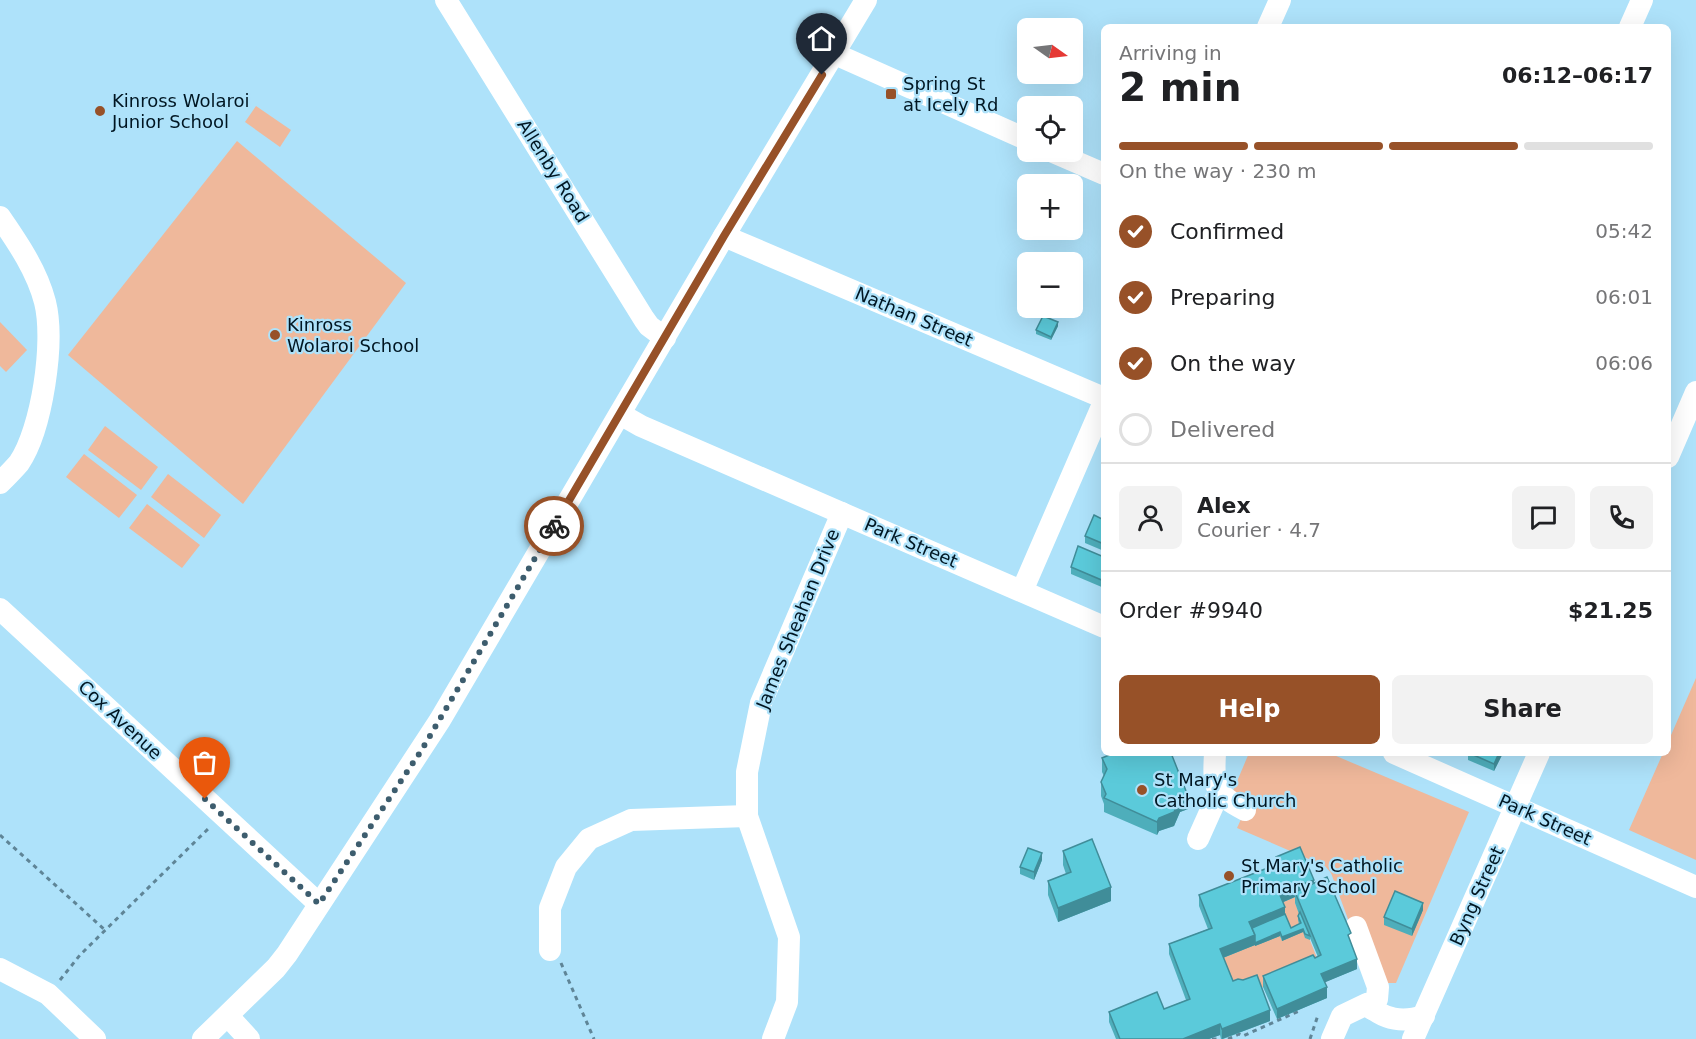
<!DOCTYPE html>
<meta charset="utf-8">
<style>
body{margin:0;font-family:"DejaVu Sans",sans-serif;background:#f2f2f2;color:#202124;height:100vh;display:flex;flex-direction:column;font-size:22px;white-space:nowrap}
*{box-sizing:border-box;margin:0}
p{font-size:20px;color:#757577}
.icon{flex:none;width:33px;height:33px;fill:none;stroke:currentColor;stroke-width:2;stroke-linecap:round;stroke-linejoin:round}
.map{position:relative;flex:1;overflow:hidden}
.drawer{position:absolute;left:1101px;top:24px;width:570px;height:732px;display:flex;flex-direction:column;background:#fff;border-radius:9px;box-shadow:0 6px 24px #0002}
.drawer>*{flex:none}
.needle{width:39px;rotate:104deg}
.buttons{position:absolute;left:1017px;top:18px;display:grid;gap:12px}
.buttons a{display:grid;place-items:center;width:66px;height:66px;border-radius:9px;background:#fff;box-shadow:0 6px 24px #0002;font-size:30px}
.pin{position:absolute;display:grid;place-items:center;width:51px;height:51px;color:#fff;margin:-62px -26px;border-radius:50% 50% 50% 0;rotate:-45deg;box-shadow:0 0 6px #0007}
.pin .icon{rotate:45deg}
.courier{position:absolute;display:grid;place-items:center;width:60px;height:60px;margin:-30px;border:4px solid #975128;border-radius:50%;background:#fff;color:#222;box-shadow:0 2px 8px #0007}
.overview em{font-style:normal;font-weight:700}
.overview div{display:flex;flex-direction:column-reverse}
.overview{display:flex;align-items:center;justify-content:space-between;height:102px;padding:0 18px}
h1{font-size:39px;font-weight:700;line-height:45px}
.bar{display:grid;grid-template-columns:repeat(4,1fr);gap:9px 6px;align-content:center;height:72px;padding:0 18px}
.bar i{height:8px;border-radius:4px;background:#e0e0e0}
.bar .on{background:#975128}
.bar p{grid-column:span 4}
.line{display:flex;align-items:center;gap:15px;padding:0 18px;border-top:2px solid #e0e0e0}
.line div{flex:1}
.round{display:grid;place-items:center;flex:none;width:63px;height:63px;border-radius:9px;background:#f2f2f2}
ol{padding:0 18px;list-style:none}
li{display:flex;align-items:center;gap:18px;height:66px}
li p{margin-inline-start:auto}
li .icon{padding:6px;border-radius:50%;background:#975128;color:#fff;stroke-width:4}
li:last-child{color:#757577}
li i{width:33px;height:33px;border:3px solid #e0e0e0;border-radius:50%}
.cta{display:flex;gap:12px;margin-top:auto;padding:12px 18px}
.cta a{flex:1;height:69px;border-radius:9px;background:#975128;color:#fff;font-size:24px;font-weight:700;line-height:69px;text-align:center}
.cta a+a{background:#f2f2f2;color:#202124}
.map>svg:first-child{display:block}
.green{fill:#efb89b}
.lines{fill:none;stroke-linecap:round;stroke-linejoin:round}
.path{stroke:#5f8597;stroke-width:3;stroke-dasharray:4.5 4.5;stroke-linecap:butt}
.minor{stroke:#fff;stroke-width:22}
.wall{fill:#4eaebb;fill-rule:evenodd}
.shaded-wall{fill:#408d99}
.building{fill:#5bcada;stroke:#408d99;stroke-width:1.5}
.done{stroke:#3d5d6e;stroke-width:6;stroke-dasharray:0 10.8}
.route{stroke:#975128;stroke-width:8}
.poi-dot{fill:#975128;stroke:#aee2fa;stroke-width:2}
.labels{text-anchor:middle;stroke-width:4.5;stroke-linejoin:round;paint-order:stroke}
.poi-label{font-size:18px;fill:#001622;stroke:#aee2fa;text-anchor:start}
.street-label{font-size:18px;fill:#001622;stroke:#aee2fa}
</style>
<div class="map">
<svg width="1696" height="1039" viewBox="0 0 1696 1039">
<rect width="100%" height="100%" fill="#aee2fa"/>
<g class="green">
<polygon points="256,106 291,130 280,147 245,122"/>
<polygon points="237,141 406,283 243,504 68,355"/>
<polygon points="0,322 27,350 6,372 0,366"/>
<polygon points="105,426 158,467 141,490 88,450"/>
<polygon points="84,454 137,495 119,518 66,477"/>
<polygon points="168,474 221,515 204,538 151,497"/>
<polygon points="147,504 200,545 182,568 129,528"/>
<polygon points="1696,678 1696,860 1629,830 1663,753 1668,753 1668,742"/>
<polygon points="1249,753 1329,753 1469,812 1396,983 1380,983 1352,930 1331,873 1325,866 1237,828 1247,806 1230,798"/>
<polygon points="1295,897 1295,903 1317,958 1313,966 1258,989 1233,992 1220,959 1279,904"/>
</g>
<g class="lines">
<g class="path">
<polyline points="0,835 105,930"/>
<polyline points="561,963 594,1039"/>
<polyline points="60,980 80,955 210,827"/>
<polyline points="1212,1039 1217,1039"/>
<polyline points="1228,1039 1239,1034 1243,1036 1299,1011"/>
<polyline points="1310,1039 1318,1015"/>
</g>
<g class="minor">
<polyline points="446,0 644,319 649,326 665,338"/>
<polyline points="1268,27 1280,0"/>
<polyline points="1630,27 1642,0"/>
<polyline points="835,54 1028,140"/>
<polyline points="1053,152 1104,174"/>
<path d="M0 217C18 243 37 271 45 302 55 342 42 429 19 463 13 470 6 477 0 483"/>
<polyline points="724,236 1104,398"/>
<polyline points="620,414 641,426 1104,627"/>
<polyline points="1668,457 1696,392"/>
<polyline points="1022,591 1104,402"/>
<polyline points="0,609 319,904"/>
<path d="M1215 753C1213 787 1214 794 1245 810"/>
<polyline points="1394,753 1696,887"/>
<polyline points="1198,839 1219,792"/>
<polyline points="1356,927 1378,987 1377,999 1372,1009"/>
<polyline points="550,950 550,908 566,867 589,839 631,820 747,816"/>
<polyline points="0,969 48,994 95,1039"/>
<polyline points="228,1016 249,1039"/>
<polyline points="203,1039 276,968 287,954 440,720 724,236 866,0"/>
<polyline points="773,1039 787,1002 789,937 747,816 747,772 761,703 842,513"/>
<path d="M1332 1039 1342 1016 1367 1004C1384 1020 1402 1023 1424 1016"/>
<polyline points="1413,1039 1539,753"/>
</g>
</g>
<g class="wall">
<polygon points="1058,326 1051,340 1036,334 1036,330"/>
<polygon points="1104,520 1104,551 1085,543 1085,536"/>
<polygon points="1104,557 1104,588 1071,574 1071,567"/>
<polygon points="1468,753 1503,753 1494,771 1468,760"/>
<polygon points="1102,758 1188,809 1180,812 1174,826 1159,831 1157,835 1104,812 1104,804 1101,796 1101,782 1104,776 1102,772"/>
<polygon points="1063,851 1111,901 1058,922 1048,895 1048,881 1066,874 1063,865"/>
<path d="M1276 857 1314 883 1351 943 1357 969 1325 982 1327 998 1277 1019 1263 987V976L1318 957 1310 938V940L1305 938 1303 932 1282 941 1280 936 1255 946V945L1223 958 1233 981 1270 1021 1223 1039H1221L1220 1035 1209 1039H1116L1109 1022V1012L1164 1009 1186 1000 1169 954V944L1208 929 1199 906V895L1276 868ZM1295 897V903L1299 914 1298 916V920L1299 924 1291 928 1285 914 1283 902Z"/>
<polygon points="1042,860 1034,880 1020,874 1020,867"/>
<polygon points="1423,910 1412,936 1384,925 1384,917"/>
</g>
<g class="shaded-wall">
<polygon points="1058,322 1058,326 1051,340 1051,337"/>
<polygon points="1499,753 1503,753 1494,771 1494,764"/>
<polygon points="1188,796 1188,809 1180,812 1174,826 1159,831 1157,835 1157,822 1159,818 1180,798"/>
<polygon points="1042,853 1042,860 1034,880 1034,872"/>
<polygon points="1314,880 1314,890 1295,892 1295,897 1279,904 1279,893"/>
<polygon points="1111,887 1111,901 1058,922 1058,908"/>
<polygon points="1423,903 1423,910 1412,936 1412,929"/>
<polygon points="1285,907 1285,917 1251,932 1249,922"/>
<polygon points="1303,929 1303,932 1282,941 1282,937"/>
<polygon points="1280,932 1280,936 1255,946 1255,943"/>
<polygon points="1255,935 1255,945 1220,959 1220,949"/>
<polygon points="1357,959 1357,969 1321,984 1321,974"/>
<polygon points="1327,987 1327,998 1277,1019 1277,1009"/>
<polygon points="1270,1010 1270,1021 1222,1039 1222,1029"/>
<polygon points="1220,1024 1220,1035 1209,1039 1183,1039"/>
</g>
<g class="building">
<polygon points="1043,316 1058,322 1051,337 1036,330"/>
<polygon points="1094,515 1104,520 1104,544 1085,536"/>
<polygon points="1078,546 1104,557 1104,581 1071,567"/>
<polygon points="1114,753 1171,753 1188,796 1180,798 1174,812 1159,818 1157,822 1104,798 1106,794 1101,782 1107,769 1102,758"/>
<polygon points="1469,753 1499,753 1494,764"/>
<polygon points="1092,839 1111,887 1058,908 1048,881 1071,872 1063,851"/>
<polygon points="1300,847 1314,880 1279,893 1285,907 1249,922 1255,935 1220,949 1233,981 1238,979 1243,980 1257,975 1270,1010 1222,1029 1220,1024 1183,1039 1120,1039 1109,1012 1157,992 1164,1009 1190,999 1169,944 1212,928 1199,895 1270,867 1271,871 1280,867 1276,857"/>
<polygon points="1028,848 1042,853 1034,872 1020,867"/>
<polygon points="1327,877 1351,933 1348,935 1357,959 1321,974 1327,987 1277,1009 1263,976 1313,955 1315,958 1321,955 1295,892"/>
<polygon points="1395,891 1423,903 1412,929 1384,917"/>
<polygon points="1300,912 1310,936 1305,934 1303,929 1282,937 1280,932 1255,943 1255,935 1252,928 1285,914 1291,928 1301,923 1298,916"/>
</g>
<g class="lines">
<polyline class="done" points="205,799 319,904 421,751 554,526"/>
<polyline class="route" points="554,526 724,236 822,75"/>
</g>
<g class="poi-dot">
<rect x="885" y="88" width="12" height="12" rx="3"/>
<circle cx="100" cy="111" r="6"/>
<circle cx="275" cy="335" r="6"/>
<circle cx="1142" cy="790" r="6"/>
<circle cx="1229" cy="876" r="6"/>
</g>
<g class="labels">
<g class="poi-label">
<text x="903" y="90">Spring St<tspan x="903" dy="21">at Icely Rd</tspan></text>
<text x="112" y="107">Kinross Wolaroi<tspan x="112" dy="21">Junior School</tspan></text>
<text x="287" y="331">Kinross<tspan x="287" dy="21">Wolaroi School</tspan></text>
<text x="1154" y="786">St Mary's<tspan x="1154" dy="21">Catholic Church</tspan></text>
<text x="1241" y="872">St Mary's Catholic<tspan x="1241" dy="21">Primary School</tspan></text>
</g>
<g class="street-label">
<text transform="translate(553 171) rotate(58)" y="6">Allenby Road</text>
<text transform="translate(914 317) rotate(23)" y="6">Nathan Street</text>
<text transform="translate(911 543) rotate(23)" y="6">Park Street</text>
<text transform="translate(798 619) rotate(-68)" y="6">James Sheahan Drive</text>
<text transform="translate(120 720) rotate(43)" y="6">Cox Avenue</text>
<text transform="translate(1545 820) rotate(24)" y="6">Park Street</text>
<text transform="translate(1477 896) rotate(-66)" y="6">Byng Street</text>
</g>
</g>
</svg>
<div class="buttons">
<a><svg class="needle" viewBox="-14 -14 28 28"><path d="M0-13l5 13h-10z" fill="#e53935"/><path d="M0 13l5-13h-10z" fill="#757577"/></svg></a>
<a><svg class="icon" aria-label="locate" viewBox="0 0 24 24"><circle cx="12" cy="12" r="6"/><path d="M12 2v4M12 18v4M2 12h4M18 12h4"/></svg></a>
<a>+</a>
<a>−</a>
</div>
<div class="pin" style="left:205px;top:799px;background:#ea580c"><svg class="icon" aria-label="bag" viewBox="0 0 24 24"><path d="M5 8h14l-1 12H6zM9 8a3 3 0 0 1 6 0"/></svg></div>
<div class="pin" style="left:822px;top:75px;background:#1f2937"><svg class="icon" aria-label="home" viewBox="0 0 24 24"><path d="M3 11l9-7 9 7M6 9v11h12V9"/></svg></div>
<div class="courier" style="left:554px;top:526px"><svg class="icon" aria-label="bike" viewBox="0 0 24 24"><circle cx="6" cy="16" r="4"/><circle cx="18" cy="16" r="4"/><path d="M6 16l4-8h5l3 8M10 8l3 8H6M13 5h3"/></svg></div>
<section class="drawer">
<div class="overview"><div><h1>2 min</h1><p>Arriving in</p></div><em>06:12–06:17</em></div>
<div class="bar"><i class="on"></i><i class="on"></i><i class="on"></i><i></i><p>On the way · 230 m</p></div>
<ol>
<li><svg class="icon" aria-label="check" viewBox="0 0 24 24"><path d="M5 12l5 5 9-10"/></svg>Confirmed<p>05:42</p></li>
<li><svg class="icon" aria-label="check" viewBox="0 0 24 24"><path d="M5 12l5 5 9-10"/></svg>Preparing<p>06:01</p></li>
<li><svg class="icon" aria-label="check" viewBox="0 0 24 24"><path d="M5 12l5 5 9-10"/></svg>On the way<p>06:06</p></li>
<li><i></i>Delivered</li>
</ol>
<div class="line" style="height:108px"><a class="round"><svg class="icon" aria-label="person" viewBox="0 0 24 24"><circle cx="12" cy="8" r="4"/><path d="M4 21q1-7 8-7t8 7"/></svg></a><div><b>Alex</b><p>Courier · 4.7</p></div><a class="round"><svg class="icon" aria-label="chat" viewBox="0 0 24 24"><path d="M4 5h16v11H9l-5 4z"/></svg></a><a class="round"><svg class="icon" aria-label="phone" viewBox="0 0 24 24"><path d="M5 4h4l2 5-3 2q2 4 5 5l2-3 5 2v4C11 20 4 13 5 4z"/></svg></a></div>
<div class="line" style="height:78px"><div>Order #9940</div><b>$21.25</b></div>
<div class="cta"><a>Help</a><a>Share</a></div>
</section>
</div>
